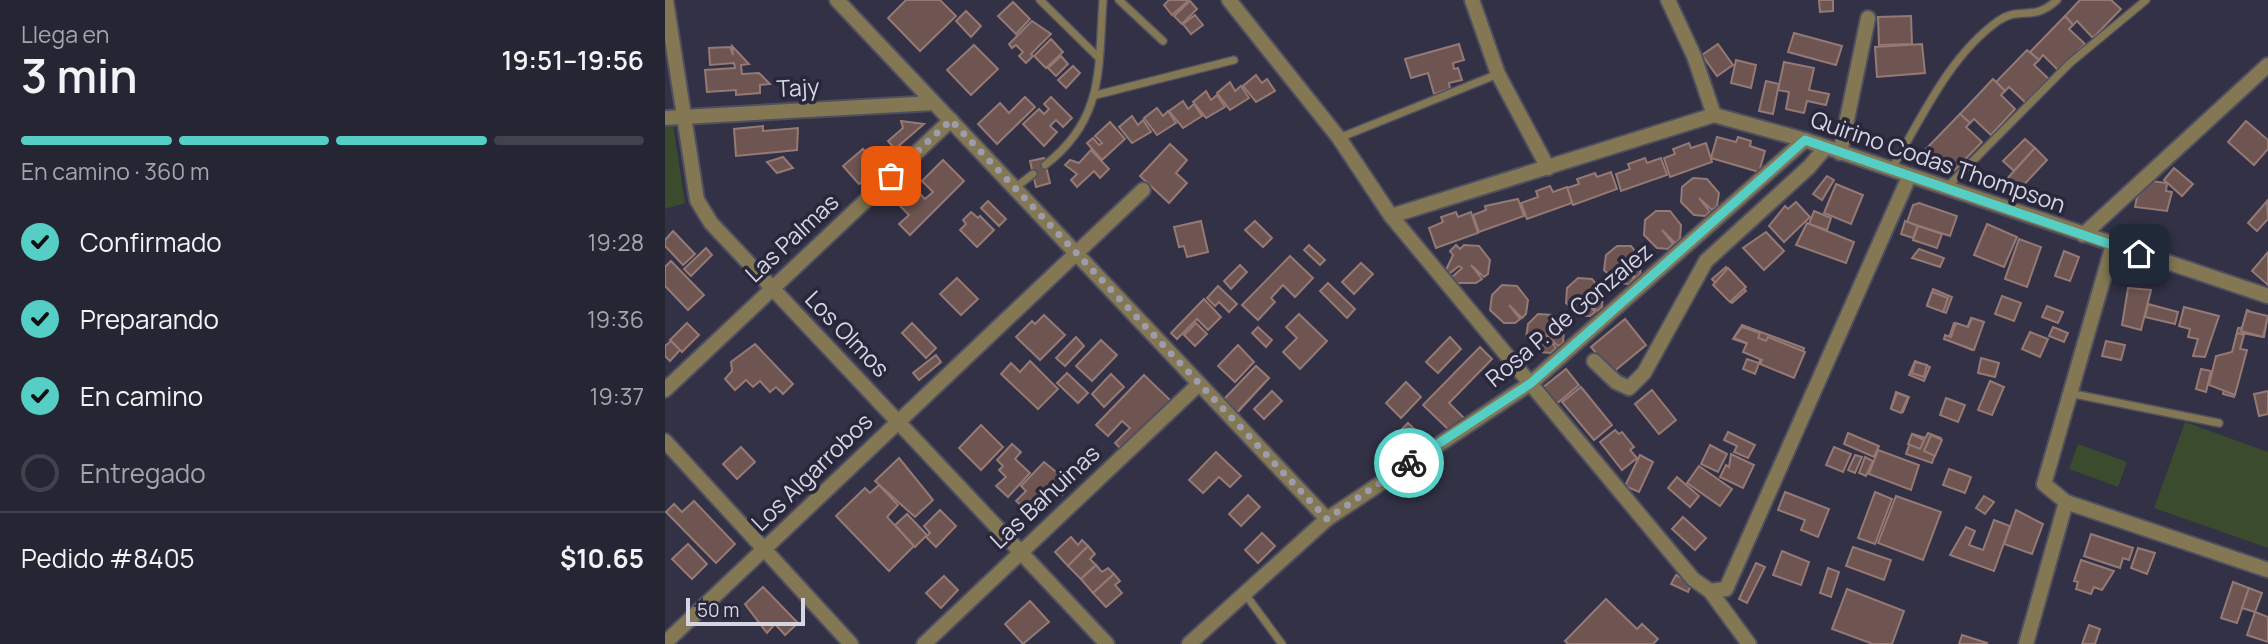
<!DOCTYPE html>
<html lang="es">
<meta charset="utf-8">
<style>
body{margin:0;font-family:Manrope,sans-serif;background:#323140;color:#f1f3f6;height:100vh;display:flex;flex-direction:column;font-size:26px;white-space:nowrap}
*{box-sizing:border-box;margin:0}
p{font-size:23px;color:#a4a5ac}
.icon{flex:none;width:38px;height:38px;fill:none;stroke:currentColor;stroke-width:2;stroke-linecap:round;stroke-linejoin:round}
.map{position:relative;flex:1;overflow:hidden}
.details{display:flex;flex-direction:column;background:#262534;width:665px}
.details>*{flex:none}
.scale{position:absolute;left:21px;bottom:18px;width:119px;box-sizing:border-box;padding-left:7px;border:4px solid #d6d6e3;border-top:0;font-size:19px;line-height:24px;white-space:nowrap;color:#d6d6e3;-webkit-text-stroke:5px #29273b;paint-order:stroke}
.pin{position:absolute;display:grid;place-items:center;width:60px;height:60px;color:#fff;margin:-30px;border-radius:14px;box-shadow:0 4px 10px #0006}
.courier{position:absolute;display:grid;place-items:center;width:70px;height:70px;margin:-35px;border:5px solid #55cec6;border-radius:50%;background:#fff;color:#222;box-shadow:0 2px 9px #0007}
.head em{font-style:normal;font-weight:600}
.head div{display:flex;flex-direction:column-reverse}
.head{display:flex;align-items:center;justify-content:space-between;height:119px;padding:0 21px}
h1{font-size:46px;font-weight:600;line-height:52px}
.bar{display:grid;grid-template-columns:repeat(4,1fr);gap:10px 7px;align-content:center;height:84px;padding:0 21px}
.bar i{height:9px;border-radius:5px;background:#42424f}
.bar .on{background:#55cec6}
.bar p{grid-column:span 4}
.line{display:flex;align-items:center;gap:18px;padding:0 21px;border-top:2px solid #42424f}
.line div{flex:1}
ol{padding:0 21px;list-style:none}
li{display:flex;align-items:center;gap:21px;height:77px}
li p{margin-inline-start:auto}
li .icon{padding:7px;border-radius:50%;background:#55cec6;color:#111;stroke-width:4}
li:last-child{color:#a4a5ac}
li i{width:38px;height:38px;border:4px solid #42424f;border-radius:50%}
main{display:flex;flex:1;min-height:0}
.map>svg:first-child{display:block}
.green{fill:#3b4b2d}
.building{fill:#6f5551;stroke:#957974;stroke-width:2}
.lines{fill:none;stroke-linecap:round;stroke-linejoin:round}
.service-casing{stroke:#504f61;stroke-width:10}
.minor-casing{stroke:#504f61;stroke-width:18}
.service{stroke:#837853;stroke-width:7}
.minor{stroke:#837853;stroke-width:14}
.done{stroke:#9d9cac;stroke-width:7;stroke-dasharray:0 12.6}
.route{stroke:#55cec6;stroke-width:9}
.labels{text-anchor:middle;stroke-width:7;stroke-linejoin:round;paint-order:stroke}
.street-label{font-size:23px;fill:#d6d6e3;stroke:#29273b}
</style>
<main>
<section class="details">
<div class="head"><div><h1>3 min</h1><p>Llega en</p></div><em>19:51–19:56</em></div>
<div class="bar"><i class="on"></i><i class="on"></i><i class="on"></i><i></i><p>En camino · 360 m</p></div>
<ol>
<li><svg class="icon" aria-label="check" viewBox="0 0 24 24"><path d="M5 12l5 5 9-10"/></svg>Confirmado<p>19:28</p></li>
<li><svg class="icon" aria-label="check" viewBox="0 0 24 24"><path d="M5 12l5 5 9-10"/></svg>Preparando<p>19:36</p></li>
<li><svg class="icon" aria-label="check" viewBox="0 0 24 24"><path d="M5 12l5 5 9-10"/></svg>En camino<p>19:37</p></li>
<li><i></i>Entregado</li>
</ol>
<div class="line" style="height:91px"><div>Pedido #8405</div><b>$10.65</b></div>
</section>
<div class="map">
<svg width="1603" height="644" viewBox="0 0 1603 644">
<rect width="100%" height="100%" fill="#323145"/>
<g class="green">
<polygon points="0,125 8,125 20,203 0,209"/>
<polygon points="1520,422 1603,452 1603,548 1489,508"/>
<polygon points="1413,444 1462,462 1453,487 1404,469"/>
</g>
<g class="building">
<polygon points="241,0 275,0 291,16 255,51 223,18"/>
<polygon points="504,0 522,0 523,1 507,15 499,5"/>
<polygon points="1154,0 1168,0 1168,11 1155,12"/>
<polygon points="1415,0 1446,0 1456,9 1428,38 1412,21 1408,25 1400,16"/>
<polygon points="525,1 532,9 517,24 509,16"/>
<polygon points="348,2 365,19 351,34 333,16"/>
<polygon points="301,11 316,26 306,37 291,21"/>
<polygon points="530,15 538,25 526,34 518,24"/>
<polygon points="1246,16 1247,44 1214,45 1213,17"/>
<polygon points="1400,16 1408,25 1404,29 1420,44 1394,71 1378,55 1374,60 1365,52"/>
<polygon points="367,21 386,34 366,54 368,56 361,63 354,56 358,52 351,45 347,48 344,44"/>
<polygon points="1129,33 1177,46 1171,65 1123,52"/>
<polygon points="386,39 398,52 381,68 369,56"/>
<polygon points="794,44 799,60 788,63 789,69 793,68 797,80 784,83 785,89 769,94 763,73 746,78 740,59"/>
<polygon points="1053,44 1068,65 1052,76 1037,55"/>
<polygon points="1257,44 1260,73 1212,77 1210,47"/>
<polygon points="309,45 333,69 306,95 282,70"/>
<polygon points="67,46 84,64 76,65 77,74 94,73 105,84 95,85 95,93 71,95 71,90 42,92 40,70 70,68 69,63 45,65 44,48 65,47 68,55"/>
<polygon points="1362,50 1374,60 1369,65 1385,80 1362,104 1344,87 1340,91 1331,82"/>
<polygon points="396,56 403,64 391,76 383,68"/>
<polygon points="1071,60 1091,65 1086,88 1066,83"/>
<polygon points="1119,62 1149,68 1144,90 1164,94 1161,105 1142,101 1139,113 1121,109 1124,92 1113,90"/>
<polygon points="408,66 415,73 401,88 393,80"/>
<polygon points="591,75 597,83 602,79 610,91 591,102 578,86"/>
<polygon points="1328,79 1340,91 1336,95 1350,109 1326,135 1309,119 1305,123 1295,114"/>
<polygon points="1101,81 1114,84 1108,114 1094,111"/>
<polygon points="565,82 570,91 576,86 584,98 565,110 552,93"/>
<polygon points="541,91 546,100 552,95 560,107 541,118 528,102"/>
<polygon points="360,97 370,107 332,144 313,124 335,103 344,113"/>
<polygon points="386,97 407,118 398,127 391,120 385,126 392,132 379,146 358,124 374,109 379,114 384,109 379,104"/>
<polygon points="518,101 523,109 529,104 537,116 518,128 504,111"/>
<polygon points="492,108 498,116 503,111 511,123 492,135 479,118"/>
<polygon points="1295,114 1305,123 1301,127 1317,142 1289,171 1261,149"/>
<polygon points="467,116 473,125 478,120 486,132 467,143 454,127"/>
<polygon points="236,121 259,124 230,149 223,141 238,128"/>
<polygon points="1581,121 1603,140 1603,149 1589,165 1563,142"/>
<polygon points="445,122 460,139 437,160 422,143 428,138 434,145 437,143 430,136"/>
<polygon points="98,126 98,131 133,128 132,150 71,156 69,129"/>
<polygon points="1052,137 1071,142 1073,137 1086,141 1085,146 1100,151 1094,172 1046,158"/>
<polygon points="1360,139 1370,148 1349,171 1338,161"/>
<polygon points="1024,143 1026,148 1041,143 1047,162 1005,177 999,158 1010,154 1008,149"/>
<polygon points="505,144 522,160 511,173 522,183 504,203 475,176"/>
<polygon points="1370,148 1382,160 1353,191 1341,180"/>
<polygon points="198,149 214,166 194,184 178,166"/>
<polygon points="426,150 444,169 435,178 429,171 412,187 406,180 412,174 400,165 405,160 414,163"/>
<polygon points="118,157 128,168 112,173 102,162"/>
<polygon points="379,158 385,183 371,187 365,161"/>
<polygon points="980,158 982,163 996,158 1002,175 956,191 951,174 965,169 963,164"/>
<polygon points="278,160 299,181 245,235 234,224 244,215 234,205 250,189 260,199 268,192 257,181"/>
<polygon points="1509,168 1528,184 1517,196 1499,180"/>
<polygon points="946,172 952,189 908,205 902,188 914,184 912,179 930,173 932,177"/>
<polygon points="1162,176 1169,180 1157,200 1148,194"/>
<polygon points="1028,178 1042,179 1054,193 1052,206 1047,210 1034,198 1045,212 1040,216 1029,215 1016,202 1017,187"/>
<polygon points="1486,181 1502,183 1501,191 1507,192 1502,211 1470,207 1472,197"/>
<polygon points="1171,184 1198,195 1186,224 1159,213"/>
<polygon points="885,186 888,192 902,187 907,203 862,219 856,203 873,197 871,191"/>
<polygon points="853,199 859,216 814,232 808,215 821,210 820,206"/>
<polygon points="323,201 341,219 334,226 316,208"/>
<polygon points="1602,201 1603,219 1592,231 1583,223"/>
<polygon points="1131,202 1145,217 1119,242 1104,226 1120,206 1123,209"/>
<polygon points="1254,203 1292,216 1285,236 1242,222 1248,205"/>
<polygon points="991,211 1005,211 1016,225 1015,239 1010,243 997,230 1008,244 1003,249 992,248 979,235 980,220"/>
<polygon points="1149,211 1166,218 1162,230 1144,224"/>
<polygon points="306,212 313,218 315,216 329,230 312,247 295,230 301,224 298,220"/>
<polygon points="791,212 793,217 806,212 813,233 771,248 764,228 778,222 776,217"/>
<polygon points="536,221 543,252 522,257 519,246 514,247 509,227"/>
<polygon points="590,221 607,238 598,247 580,230"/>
<polygon points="1240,221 1253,226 1248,238 1236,234"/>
<polygon points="1142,223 1189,242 1181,263 1131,245"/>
<polygon points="1322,224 1352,237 1339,267 1309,255"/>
<polygon points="1253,226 1277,234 1272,248 1248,240"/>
<polygon points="8,231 30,254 18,265 0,246 0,240"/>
<polygon points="1101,232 1119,251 1099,270 1078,248"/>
<polygon points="1354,239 1376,247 1362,287 1340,279"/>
<polygon points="644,245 660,260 655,265 639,250"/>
<polygon points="791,245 795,249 799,245 814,246 825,260 823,274 819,277 806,265 817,279 811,283 792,283 787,277 797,268 794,266 784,274 781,270 788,255 785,251"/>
<polygon points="952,246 966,246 977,260 975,274 971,278 958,265 969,279 964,284 953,283 939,270 941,255"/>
<polygon points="41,248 47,255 26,276 19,269"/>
<polygon points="1254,249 1279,258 1275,267 1247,258"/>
<polygon points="1399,251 1414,257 1405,281 1390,276"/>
<polygon points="1603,252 1603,285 1587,271"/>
<polygon points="625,256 648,278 630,297 618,285 606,298 610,302 593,320 577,305"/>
<polygon points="6,261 39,295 23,310 0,286 0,267"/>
<polygon points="696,263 708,274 689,294 677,282"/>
<polygon points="575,265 582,272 566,289 559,281"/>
<polygon points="1061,267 1081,291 1067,303 1047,279"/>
<polygon points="1063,268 1081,287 1065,302 1048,285"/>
<polygon points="292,278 313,299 296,315 275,294"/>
<polygon points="913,278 927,279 938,293 937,307 932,311 919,298 930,312 925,316 914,316 901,303 902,288"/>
<polygon points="663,283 690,309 682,318 655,291"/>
<polygon points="837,285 852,286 863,300 861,314 857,318 844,305 855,319 850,323 839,323 825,310 827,295"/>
<polygon points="553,286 572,304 564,312 554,302 550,306 542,298"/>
<polygon points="1463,288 1486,290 1476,330 1457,325"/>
<polygon points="1268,289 1287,297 1281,313 1262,305"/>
<polygon points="1267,292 1283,298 1278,312 1262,306"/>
<polygon points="1337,296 1356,303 1349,321 1330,314"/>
<polygon points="539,299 556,317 543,330 532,319 512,339 506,333"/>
<polygon points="1483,304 1513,312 1510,324 1480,317"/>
<polygon points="1382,306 1398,312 1393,323 1377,317"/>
<polygon points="1519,307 1554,316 1540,357 1528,356 1533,339 1523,337 1525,329 1514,326"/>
<polygon points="1582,310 1602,320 1599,337 1577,333 1569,397 1558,394 1573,328 1577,328"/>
<polygon points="1582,311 1603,316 1598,337 1576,331"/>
<polygon points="634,314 662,341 635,369 618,352 632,338 621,327"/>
<polygon points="873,314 888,315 899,329 898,343 893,346 880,334 891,348 886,353 875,352 861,338 863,324"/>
<polygon points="379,315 400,335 375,360 351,337 367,321 370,324"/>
<polygon points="1306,318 1318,324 1307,350 1283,340 1289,323 1302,328"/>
<polygon points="1307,318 1319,322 1309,350 1279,339 1280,335 1286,337 1291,323 1303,327"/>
<polygon points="960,319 981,345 947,373 926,347"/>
<polygon points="22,323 34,335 17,352 5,340"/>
<polygon points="247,323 271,348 261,358 237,333"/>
<polygon points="531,323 542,334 530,346 519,335"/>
<polygon points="1077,325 1139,348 1129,376 1094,363 1096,357 1080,352 1083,344 1068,339"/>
<polygon points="593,327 607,340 601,347 587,333"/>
<polygon points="1077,327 1095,333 1093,338 1101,341 1103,337 1140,352 1129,378 1095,364 1097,360 1078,352 1082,343 1069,338"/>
<polygon points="1388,327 1403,333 1399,342 1384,336"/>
<polygon points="1365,332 1383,339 1375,357 1357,349"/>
<polygon points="1572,333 1579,335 1575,349 1582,350 1570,395 1544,385 1551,356 1567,352"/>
<polygon points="411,337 419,346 400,366 391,358"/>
<polygon points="785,337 796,349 773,373 761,362"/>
<polygon points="436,340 452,355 427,381 411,366"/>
<polygon points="6,341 15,350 5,361 0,356 0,346"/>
<polygon points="1441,341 1460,345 1456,360 1437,356"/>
<polygon points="90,344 128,384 118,394 111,387 105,392 95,381 88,387 81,380 70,390 60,379 67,371 66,362"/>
<polygon points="573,345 589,362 570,382 553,366"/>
<polygon points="815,347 827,359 784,403 800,419 787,433 758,405"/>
<polygon points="271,355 276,362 254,380 248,373"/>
<polygon points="1316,358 1334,363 1330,377 1313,373"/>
<polygon points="1082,359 1094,363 1090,374 1078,369"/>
<polygon points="365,361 393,389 373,409 336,374 346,363 355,372"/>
<polygon points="1250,361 1265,367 1259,381 1244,375"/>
<polygon points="1250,362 1262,365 1259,377 1247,373"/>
<polygon points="591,366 604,378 572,413 559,400"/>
<polygon points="591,366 604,378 572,412 559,399"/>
<polygon points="901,369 914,385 890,405 876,389"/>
<polygon points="1536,369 1546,371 1541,392 1531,389"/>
<polygon points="402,373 423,393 413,403 392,383"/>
<polygon points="446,374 459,387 439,407 427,394"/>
<polygon points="479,375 507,402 459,452 450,443 465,428 457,421 443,436 431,425"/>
<polygon points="1325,381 1339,387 1327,415 1313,410"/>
<polygon points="741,382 756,397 736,418 721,403"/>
<polygon points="916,387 947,425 929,440 897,402"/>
<polygon points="987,390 1011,420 994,434 970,404"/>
<polygon points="607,391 617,401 599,419 589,409"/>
<polygon points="1603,391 1603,414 1594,416 1589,394"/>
<polygon points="1231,392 1244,397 1238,412 1226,408"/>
<polygon points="1232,393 1243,397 1236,413 1226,409"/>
<polygon points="1281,398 1300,405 1293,422 1275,415"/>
<polygon points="743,423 760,439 741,458 724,442"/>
<polygon points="316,425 338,447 316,470 294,448"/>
<polygon points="950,430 954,434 957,432 969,447 965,450 972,458 957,470 935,442"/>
<polygon points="1063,432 1090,445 1083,458 1069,452 1072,446 1059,440"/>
<polygon points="1183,433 1214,446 1209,457 1179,444"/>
<polygon points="1263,433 1276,438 1267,463 1241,454 1248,434 1260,438"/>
<polygon points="1247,434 1259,440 1255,449 1243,444"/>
<polygon points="1266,435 1277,440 1270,456 1259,451"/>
<polygon points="347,444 356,452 350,459 365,473 343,497 331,486 341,477 334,470 338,466 332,460"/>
<polygon points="1045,445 1062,454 1053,472 1036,464"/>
<polygon points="76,447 90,462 72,479 58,464"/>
<polygon points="1169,447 1186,454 1178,472 1161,465"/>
<polygon points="1213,450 1254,465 1246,490 1204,474"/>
<polygon points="551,452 576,476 565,487 554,477 538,493 524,480"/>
<polygon points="1066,454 1089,465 1078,488 1055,477 1061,465 1064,467"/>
<polygon points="975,455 988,462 974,492 960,486"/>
<polygon points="1190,455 1197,457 1190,473 1183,470"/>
<polygon points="1200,457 1208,461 1201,476 1194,473"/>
<polygon points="234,458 268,500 250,517 210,481"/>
<polygon points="379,462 407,485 393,499 381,487 360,509 351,501 361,491 356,486"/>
<polygon points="1034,466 1067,489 1055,506 1022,483"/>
<polygon points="1284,469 1306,477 1300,493 1278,485"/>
<polygon points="1012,477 1034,496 1025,507 1003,488"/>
<polygon points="214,485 233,505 222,517 249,546 224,571 171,516 200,488 205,493"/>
<polygon points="1120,492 1164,509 1153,537 1136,530 1140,520 1113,510"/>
<polygon points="1210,492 1227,499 1210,544 1193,538"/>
<polygon points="583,495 595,507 576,526 564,514"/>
<polygon points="1231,496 1276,512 1258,560 1213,543"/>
<polygon points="1319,496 1329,502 1320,514 1311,508"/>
<polygon points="29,501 70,544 51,563 1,512 9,504 17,512"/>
<polygon points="275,510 291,526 271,547 261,537 265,533 259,526"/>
<polygon points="1351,510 1378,524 1367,554 1339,544"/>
<polygon points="242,514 262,535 250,547 230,525"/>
<polygon points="1018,517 1041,538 1030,550 1007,529"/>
<polygon points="1329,520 1345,526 1329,571 1285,555 1301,527 1310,531 1304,545 1318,550"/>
<polygon points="597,533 610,546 593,563 580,550"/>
<polygon points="1426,534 1468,548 1464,560 1458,558 1455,568 1419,556"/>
<polygon points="406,537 413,545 417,540 423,546 403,566 390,552"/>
<polygon points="23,544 42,564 27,579 7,559"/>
<polygon points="423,546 430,554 425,559 431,565 416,579 403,566"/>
<polygon points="1188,547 1226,560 1219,580 1181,566"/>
<polygon points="1473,548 1490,553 1482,574 1466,568"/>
<polygon points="1117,551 1144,562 1136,585 1108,575"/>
<polygon points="1416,560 1449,571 1437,590 1429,587 1426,594 1411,589 1413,582 1409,581"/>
<polygon points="1091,563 1100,567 1082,603 1074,599"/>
<polygon points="431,565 437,572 443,568 449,574 428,593 416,579"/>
<polygon points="1163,568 1174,572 1166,597 1155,593"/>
<polygon points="449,574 455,581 450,585 457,593 441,607 428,593"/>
<polygon points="1011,575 1027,583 1023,592 1006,584"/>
<polygon points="279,576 293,590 276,608 261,593"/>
<polygon points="1568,582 1584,588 1572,623 1556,618"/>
<polygon points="98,587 133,623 120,635 110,624 102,633 80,604"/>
<polygon points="1584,588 1597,593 1590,612 1577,608"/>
<polygon points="1182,589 1239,611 1227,644 1208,644 1167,629"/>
<polygon points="941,599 972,629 977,624 993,639 988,644 903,644 900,641"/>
<polygon points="365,601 384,622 358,644 340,624"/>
<polygon points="1590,612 1603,617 1603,642 1582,635"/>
<polygon points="1424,625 1435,629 1430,644 1417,644"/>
<polygon points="1297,635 1322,643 1321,644 1294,644"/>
</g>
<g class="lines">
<g class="service-casing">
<g id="service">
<polyline points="375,0 433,57"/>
<polyline points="454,0 498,41"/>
<polyline points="431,95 569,60"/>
<polyline points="674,138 833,74"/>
<path d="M380 165C440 119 433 68 438 0"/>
<path d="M1226 170C1256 119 1284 56 1333 21 1356 5 1367 23 1392 0"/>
<polyline points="351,187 368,174"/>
<polyline points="1280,189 1405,63 1481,0"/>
<polyline points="1404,393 1554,423"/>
<polyline points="580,594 617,644"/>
</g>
</g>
<g class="minor-casing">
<g id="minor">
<polyline points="1,0 32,200 46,223 442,644"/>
<polyline points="172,0 662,519"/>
<polyline points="564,0 674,138 726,216 1028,579 1045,591 1061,589 1244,177"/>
<polyline points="807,0 833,74 883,168"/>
<polyline points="1003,0 1029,56 1049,115"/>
<polyline points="0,118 269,103"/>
<polyline points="1175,153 1203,18"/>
<polyline points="726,216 1049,115 1140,140 1603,296"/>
<polyline points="1418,235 1603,65"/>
<polyline points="1448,245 1379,484 1401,502 1603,570"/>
<polyline points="929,361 951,382 964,388 979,373 1041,261 1144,167 1161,147"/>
<polyline points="0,390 286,120"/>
<polyline points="0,441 186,644"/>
<polyline points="1045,591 1084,644"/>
<polyline points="0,643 478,190"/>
<polyline points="259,644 534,384"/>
<polyline points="524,644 662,519 866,383 1140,140"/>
<polyline points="1361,644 1401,502"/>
</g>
</g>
<use href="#service" class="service"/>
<use href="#minor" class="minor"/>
</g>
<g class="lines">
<polyline class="done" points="226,176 286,120 662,519 744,463"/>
<polyline class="route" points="744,463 866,383 1140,140 1474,254"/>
</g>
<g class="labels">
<g class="street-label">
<text transform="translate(133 88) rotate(-3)" y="8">Tajy</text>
<text transform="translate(1273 162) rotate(19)" y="8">Quirino Codas Thompson</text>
<text transform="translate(127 238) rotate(-43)" y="8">Las Palmas</text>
<text transform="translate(904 315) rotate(-40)" y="8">Rosa P. de Gonzalez</text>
<text transform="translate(182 334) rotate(46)" y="8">Los Olmos</text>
<text transform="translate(147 472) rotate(-44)" y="8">Los Algarrobos</text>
<text transform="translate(380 497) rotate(-43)" y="8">Las Bahuinas</text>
</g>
</g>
</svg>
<div class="scale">50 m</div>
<div class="pin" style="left:226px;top:176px;background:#ea580c"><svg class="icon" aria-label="bag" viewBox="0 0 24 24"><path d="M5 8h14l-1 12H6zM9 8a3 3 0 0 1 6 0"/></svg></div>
<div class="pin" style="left:1474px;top:254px;background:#1f2937"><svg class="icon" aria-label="home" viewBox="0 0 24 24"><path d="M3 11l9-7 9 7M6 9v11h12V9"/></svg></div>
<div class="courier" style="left:744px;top:463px"><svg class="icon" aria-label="bike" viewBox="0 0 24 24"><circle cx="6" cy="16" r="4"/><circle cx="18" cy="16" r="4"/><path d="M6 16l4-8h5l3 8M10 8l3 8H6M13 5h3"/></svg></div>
</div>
</main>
